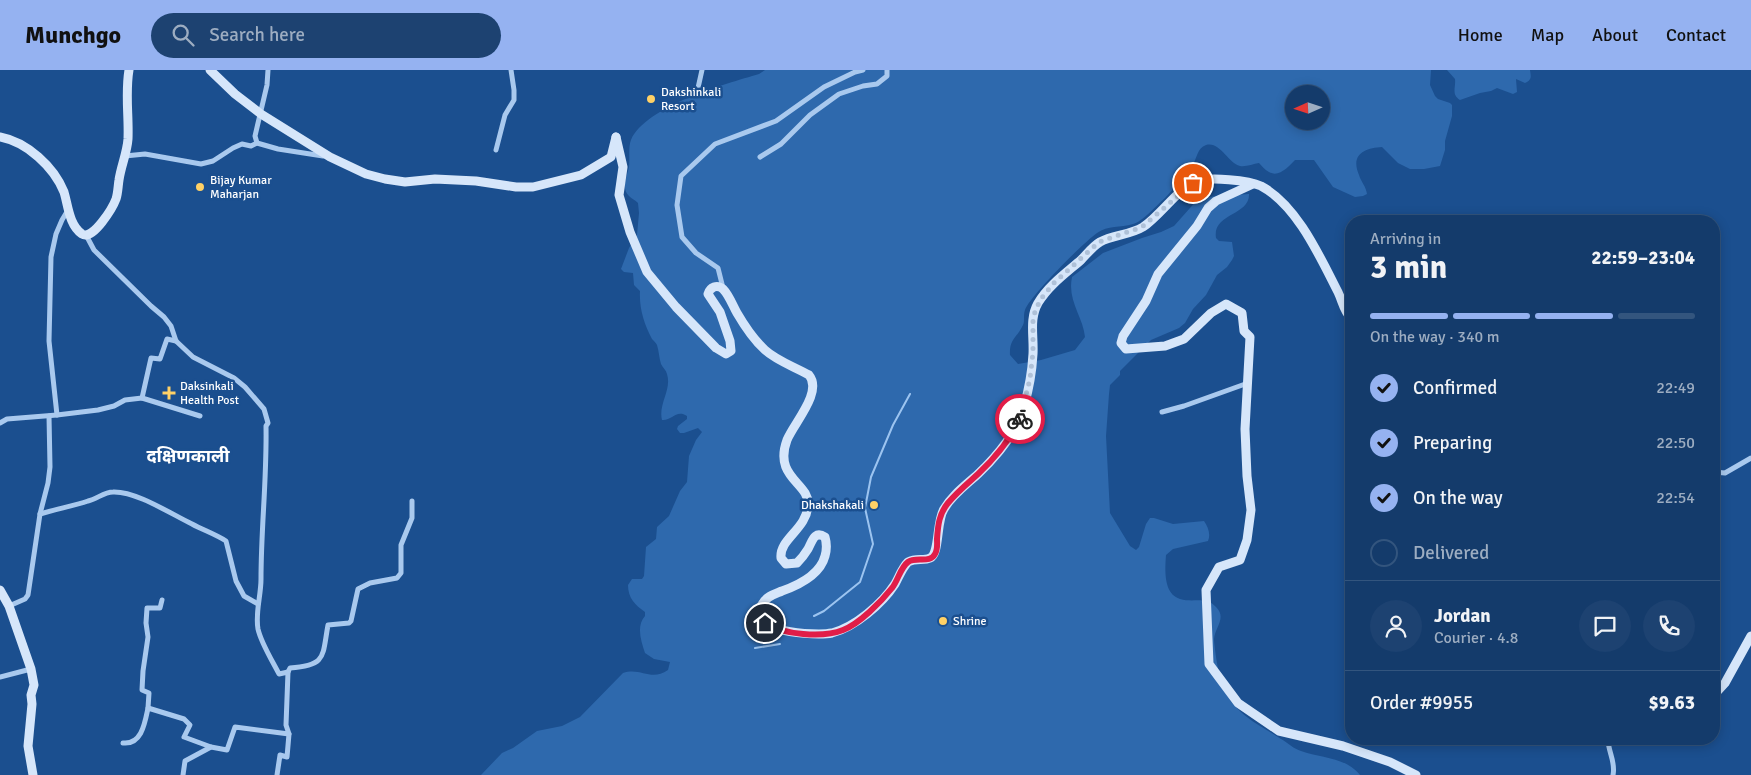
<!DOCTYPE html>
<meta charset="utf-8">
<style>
body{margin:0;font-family:Signika,"Noto Sans Devanagari",sans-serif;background:#1d4271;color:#f1f3f6;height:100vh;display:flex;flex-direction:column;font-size:19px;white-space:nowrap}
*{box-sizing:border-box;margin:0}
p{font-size:16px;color:#9dadc1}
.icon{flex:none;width:28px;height:28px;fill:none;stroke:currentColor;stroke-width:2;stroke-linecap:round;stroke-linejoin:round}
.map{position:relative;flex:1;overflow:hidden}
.side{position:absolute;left:1345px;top:145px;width:375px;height:530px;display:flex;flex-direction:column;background:#143b6b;border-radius:20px;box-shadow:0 2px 12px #0003,0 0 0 1px #33557e}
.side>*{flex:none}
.needle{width:32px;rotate:267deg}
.controls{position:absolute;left:1285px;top:15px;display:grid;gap:10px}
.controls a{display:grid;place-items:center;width:45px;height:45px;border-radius:50%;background:#143b6b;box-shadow:0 2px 12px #0003,0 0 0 1px #33557e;font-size:25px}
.pin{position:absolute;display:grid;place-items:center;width:42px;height:42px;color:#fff;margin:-21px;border:2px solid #fff;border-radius:50%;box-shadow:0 1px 5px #0007}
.courier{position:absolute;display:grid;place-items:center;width:50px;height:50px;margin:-25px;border:4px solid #e11d48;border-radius:50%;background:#fff;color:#222;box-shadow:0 1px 6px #0007}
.summary em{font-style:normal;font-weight:700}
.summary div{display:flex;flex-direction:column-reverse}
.summary{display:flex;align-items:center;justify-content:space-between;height:85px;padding:0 25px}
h1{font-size:32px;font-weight:700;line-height:38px}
.bar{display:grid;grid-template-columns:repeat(4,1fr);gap:8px 5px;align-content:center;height:60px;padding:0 25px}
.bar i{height:6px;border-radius:4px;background:#33557e}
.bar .on{background:#95b2f1}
.bar p{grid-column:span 4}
.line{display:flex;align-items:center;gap:12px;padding:0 25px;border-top:1px solid #33557e}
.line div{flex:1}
.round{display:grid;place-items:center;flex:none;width:52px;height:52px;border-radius:26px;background:#1d4271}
ol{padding:0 25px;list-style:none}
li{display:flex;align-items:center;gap:15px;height:55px}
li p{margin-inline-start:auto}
li .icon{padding:5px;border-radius:50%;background:#95b2f1;color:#111;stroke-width:4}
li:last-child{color:#9dadc1}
li i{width:28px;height:28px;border:2px solid #33557e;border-radius:50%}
header{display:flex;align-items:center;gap:30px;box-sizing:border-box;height:70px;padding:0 25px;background:#95b2f1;color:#111}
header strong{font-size:24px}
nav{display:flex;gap:28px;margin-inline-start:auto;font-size:18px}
.search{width:350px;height:45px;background:#1d4271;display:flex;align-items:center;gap:12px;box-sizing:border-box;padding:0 18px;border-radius:28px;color:#9dadc1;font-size:19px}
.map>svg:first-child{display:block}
.green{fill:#2e69ad;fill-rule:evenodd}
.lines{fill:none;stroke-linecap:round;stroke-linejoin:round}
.stream{stroke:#9cc4f0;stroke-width:2}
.street{stroke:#a9c9ee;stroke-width:5}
.secondary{stroke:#d6e6fa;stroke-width:9}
.done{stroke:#afc1d8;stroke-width:5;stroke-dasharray:0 9}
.route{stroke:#e11d48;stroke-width:6}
.poi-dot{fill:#ffd166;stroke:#1b4f8f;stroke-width:2}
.labels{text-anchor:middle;stroke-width:5;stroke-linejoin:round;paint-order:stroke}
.poi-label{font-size:12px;fill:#fff;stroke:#1b4f8f;text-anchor:start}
.district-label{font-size:18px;font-weight:bold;fill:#fff;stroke:#1b4f8f}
</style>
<header>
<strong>Munchgo</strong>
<div class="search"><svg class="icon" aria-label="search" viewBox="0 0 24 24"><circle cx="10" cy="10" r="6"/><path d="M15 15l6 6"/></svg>Search here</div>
<nav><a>Home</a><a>Map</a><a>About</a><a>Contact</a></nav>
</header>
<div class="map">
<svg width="1751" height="705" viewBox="0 0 1751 705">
<rect width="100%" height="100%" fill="#1b4f8f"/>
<g class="green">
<path d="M765 0H1431L1430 15 1435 26 1438 29 1450 33 1452 35V46L1445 71V80L1440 96 1424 99H1410L1398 93 1382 77C1365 78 1350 84 1359 105 1361 112 1366 116 1367 124L1363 126 1355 127 1333 117 1314 90H1295C1289 96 1279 108 1269 102 1265 100 1262 96 1259 93 1253 94 1246 97 1240 96 1228 93 1220 71 1206 75 1197 78 1197 89 1192 96 1185 107 1174 118 1165 128 1158 134 1141 153 1133 154 1120 158 1108 155 1097 163 1084 172 1029 227 1025 240 1023 245 1025 251 1023 255 1017 268 1009 269 1010 285L1018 294 1041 290 1075 280 1085 267C1083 246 1067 231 1072 207L1103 183 1142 168 1161 162 1174 156 1198 129 1206 127 1249 124C1250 146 1212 143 1216 168L1219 171 1232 172 1234 186 1232 190 1227 197 1217 205 1206 225 1193 239 1185 253 1179 258 1151 270 1120 301V305L1110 315 1109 324 1106 366 1110 443 1130 476 1136 480 1139 477 1146 454 1150 448H1154L1173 454 1204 451C1208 457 1211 464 1208 471L1173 479 1166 485C1165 499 1163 524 1180 529 1193 533 1206 526 1216 537 1227 548 1215 557 1214 569 1214 576 1219 606 1221 614 1224 621 1230 631 1235 636 1248 651 1265 658 1281 669 1288 673 1294 679 1301 681 1320 688 1346 687 1360 705H481L502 683 513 678 537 661 562 656 580 647 623 603C641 597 651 612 668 600L670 592 654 589 645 583C641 571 636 556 645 546V542C635 535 628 528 628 515L632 509H642L644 506 646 477 656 469 657 457 669 446 680 421 687 412 689 386 696 370 702 362 698 358 684 363H680L677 359 678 356 687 349V346C676 339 672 351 662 350 658 334 672 320 667 304 666 300 663 298 661 294 659 288 659 281 657 275 656 273 654 271 652 269 644 254 639 238 640 221L634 215 633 203 624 202 621 199 629 178 637 165 639 143 638 133C635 130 632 129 629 126 621 119 627 106 629 97 630 89 628 77 631 70 646 36 725 14 759 4ZM1294 24H1321V51H1294Z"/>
<path d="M1447 0H1530C1531 7 1532 10 1525 13L1516 9 1517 22 1513 24 1497 18 1491 21 1480 23 1460 30C1451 24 1456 18 1455 9Z"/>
</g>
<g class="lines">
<g class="stream">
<polyline points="814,546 824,541 860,512 873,474 865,438 871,407 893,355 910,324"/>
<polyline points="755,578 780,574"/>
</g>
<g class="street">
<polyline points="698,18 702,0"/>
<polyline points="257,73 255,66 267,15 268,0"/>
<polyline points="496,80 505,45 514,30 514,20 511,0"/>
<polyline points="125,86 145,84 201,94 213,91 233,78 242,74 251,76 257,73 278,79 323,86"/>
<polyline points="760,87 781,74 810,45 839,24 863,16 877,14 887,6 887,0"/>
<path d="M86 165 94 180 151 236 164 247 171 256 176 271 193 287 234 308 245 317 264 339 268 353 266 356C267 408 261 458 261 509 261 526 255 543 258 559 261 573 273 592 279 604L288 602 286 655 289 664 287 687 280 685 277 705"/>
<polyline points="723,218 718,198 696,183 682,167 677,135 681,106 715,74 776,51 824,17 855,2 863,0"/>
<polyline points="142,328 200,346"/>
<polyline points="1162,342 1184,336 1248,313"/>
<polyline points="57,345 98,340 114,336 125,330 142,328 151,288 160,289 167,269 176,271"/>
<polyline points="0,353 7,349 57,345 49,271 51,187 56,164 62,150 68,140"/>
<polyline points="1714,402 1725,403 1751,388"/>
<path d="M40 444C56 439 73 436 88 431 97 429 104 422 113 422 136 421 171 444 192 454 203 460 215 464 226 471L236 511 244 526 258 534"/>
<polyline points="9,536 25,529 28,525 40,444 48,413 50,397 49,346"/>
<path d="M288 602 290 598C327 595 322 587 328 555L349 553 351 551 358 519 370 513 397 508 401 503V475L412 448V431"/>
<polyline points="0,607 31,599"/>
<polyline points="148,638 149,623 142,620 143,601 148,567 146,553 147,538 160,538 162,530"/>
<path d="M1608 669C1608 682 1616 692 1613 705"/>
<path d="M123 673C142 675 145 652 148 638L184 649 190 655 184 667 211 677"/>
<polyline points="183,705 185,691 211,677 227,680 235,657 289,664"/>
</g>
<g class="secondary">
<polyline points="210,0 235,24 261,44 330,87 366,104 385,109 405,112 435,109 476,111 516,117 533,117 581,105 611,87 616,67"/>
<path d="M0 67C27 72 54 97 64 122 68 135 69 155 82 164 93 171 113 137 116 129 118 123 118 116 119 110 121 96 127 83 128 69 129 46 125 23 129 0"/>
<path d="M616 67 623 97 619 125 630 162 647 202 676 237 716 278 726 284 731 281 730 271 720 242 708 224C710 217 717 214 723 219 729 225 733 236 737 243 744 255 754 270 765 280 777 291 795 297 809 305 823 322 794 353 787 370 773 408 810 413 808 435 807 459 779 469 781 488L786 494 797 493C801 489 805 484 808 479 812 472 814 460 825 467 827 474 827 479 825 486 820 505 799 515 782 521 775 524 767 526 763 533 741 563 817 566 832 563 855 557 882 534 895 514 899 507 902 498 908 492 916 488 924 491 930 488 940 484 936 451 944 439 952 425 966 415 978 404 998 385 1017 363 1024 336 1029 319 1032 302 1033 284 1034 266 1029 249 1038 233 1049 215 1066 203 1081 190 1087 184 1093 176 1100 172 1113 165 1130 165 1143 157 1160 146 1180 116 1197 111 1210 107 1248 110 1261 116 1297 135 1320 187 1338 222 1342 230 1344 242 1351 248"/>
<polyline points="1253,114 1216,131 1208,138 1197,156 1158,204 1146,231 1123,266 1121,273 1126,279 1165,276 1184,269 1211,243 1226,234 1242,243 1244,261 1250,267 1245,359 1247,406 1251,440 1247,470 1240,490 1219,497 1206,520 1209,594 1238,633 1279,661 1343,676 1390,692 1416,705"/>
<polyline points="0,520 9,536 31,599 34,615 31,625 32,634 28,676 33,705"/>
<polyline points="1714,625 1725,613 1751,566"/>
</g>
</g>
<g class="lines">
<polyline class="done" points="1020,349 1030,309 1033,282 1033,247 1040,230 1054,213 1099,172 1142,157 1193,113"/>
<path class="route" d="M765 553C783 565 823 568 843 560 859 554 881 532 892 518 898 511 900 498 908 492 916 486 930 494 935 484 938 479 937 473 937 469 938 455 939 444 948 433 957 422 968 413 978 404 995 388 1010 370 1020 349"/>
</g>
<g class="poi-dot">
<circle cx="651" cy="29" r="5"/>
<circle cx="200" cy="117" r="5"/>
<path d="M166.5 315.5h5v5h5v5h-5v5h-5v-5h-5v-5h5z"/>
<circle cx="874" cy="435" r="5"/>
<circle cx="943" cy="551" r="5"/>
</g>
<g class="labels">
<g class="poi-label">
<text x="661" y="26">Dakshinkali<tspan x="661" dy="14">Resort</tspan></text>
<text x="210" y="114">Bijay Kumar<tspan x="210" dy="14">Maharjan</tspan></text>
<text x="180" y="320">Daksinkali<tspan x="180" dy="14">Health Post</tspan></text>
<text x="864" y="439" text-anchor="end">Dhakshakali</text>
<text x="953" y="555">Shrine</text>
</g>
<g class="district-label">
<text x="188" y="392">दक्षि‍णकाली</text>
</g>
</g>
</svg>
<div class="controls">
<a><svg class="needle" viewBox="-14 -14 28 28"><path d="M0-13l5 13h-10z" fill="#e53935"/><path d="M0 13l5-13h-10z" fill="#9dadc1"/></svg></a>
</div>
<div class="pin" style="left:1193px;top:113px;background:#ea580c"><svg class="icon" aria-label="bag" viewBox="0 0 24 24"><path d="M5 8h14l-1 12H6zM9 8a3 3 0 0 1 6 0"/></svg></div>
<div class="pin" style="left:765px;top:553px;background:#1f2937"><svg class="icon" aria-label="home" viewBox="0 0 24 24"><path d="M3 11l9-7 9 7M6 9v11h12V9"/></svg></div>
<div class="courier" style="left:1020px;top:349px"><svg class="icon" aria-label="bike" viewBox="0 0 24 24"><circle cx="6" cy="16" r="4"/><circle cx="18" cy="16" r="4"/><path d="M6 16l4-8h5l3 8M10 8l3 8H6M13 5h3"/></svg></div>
<section class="side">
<div class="summary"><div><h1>3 min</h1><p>Arriving in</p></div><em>22:59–23:04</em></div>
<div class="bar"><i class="on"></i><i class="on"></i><i class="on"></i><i></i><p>On the way · 340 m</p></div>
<ol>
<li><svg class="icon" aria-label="check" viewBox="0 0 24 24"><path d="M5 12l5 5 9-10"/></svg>Confirmed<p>22:49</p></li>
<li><svg class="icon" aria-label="check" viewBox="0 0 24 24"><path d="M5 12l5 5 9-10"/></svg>Preparing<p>22:50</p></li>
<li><svg class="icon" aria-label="check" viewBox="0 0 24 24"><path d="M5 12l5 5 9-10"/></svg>On the way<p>22:54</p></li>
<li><i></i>Delivered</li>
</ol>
<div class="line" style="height:90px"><a class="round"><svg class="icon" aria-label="person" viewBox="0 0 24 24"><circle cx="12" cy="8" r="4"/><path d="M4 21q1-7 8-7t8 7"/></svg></a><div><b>Jordan</b><p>Courier · 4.8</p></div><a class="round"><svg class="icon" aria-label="chat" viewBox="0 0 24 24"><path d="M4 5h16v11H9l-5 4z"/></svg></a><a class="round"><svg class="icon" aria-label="phone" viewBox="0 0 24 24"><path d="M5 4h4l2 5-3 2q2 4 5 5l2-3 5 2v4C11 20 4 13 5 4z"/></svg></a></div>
<div class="line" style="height:65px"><div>Order #9955</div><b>$9.63</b></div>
</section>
</div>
